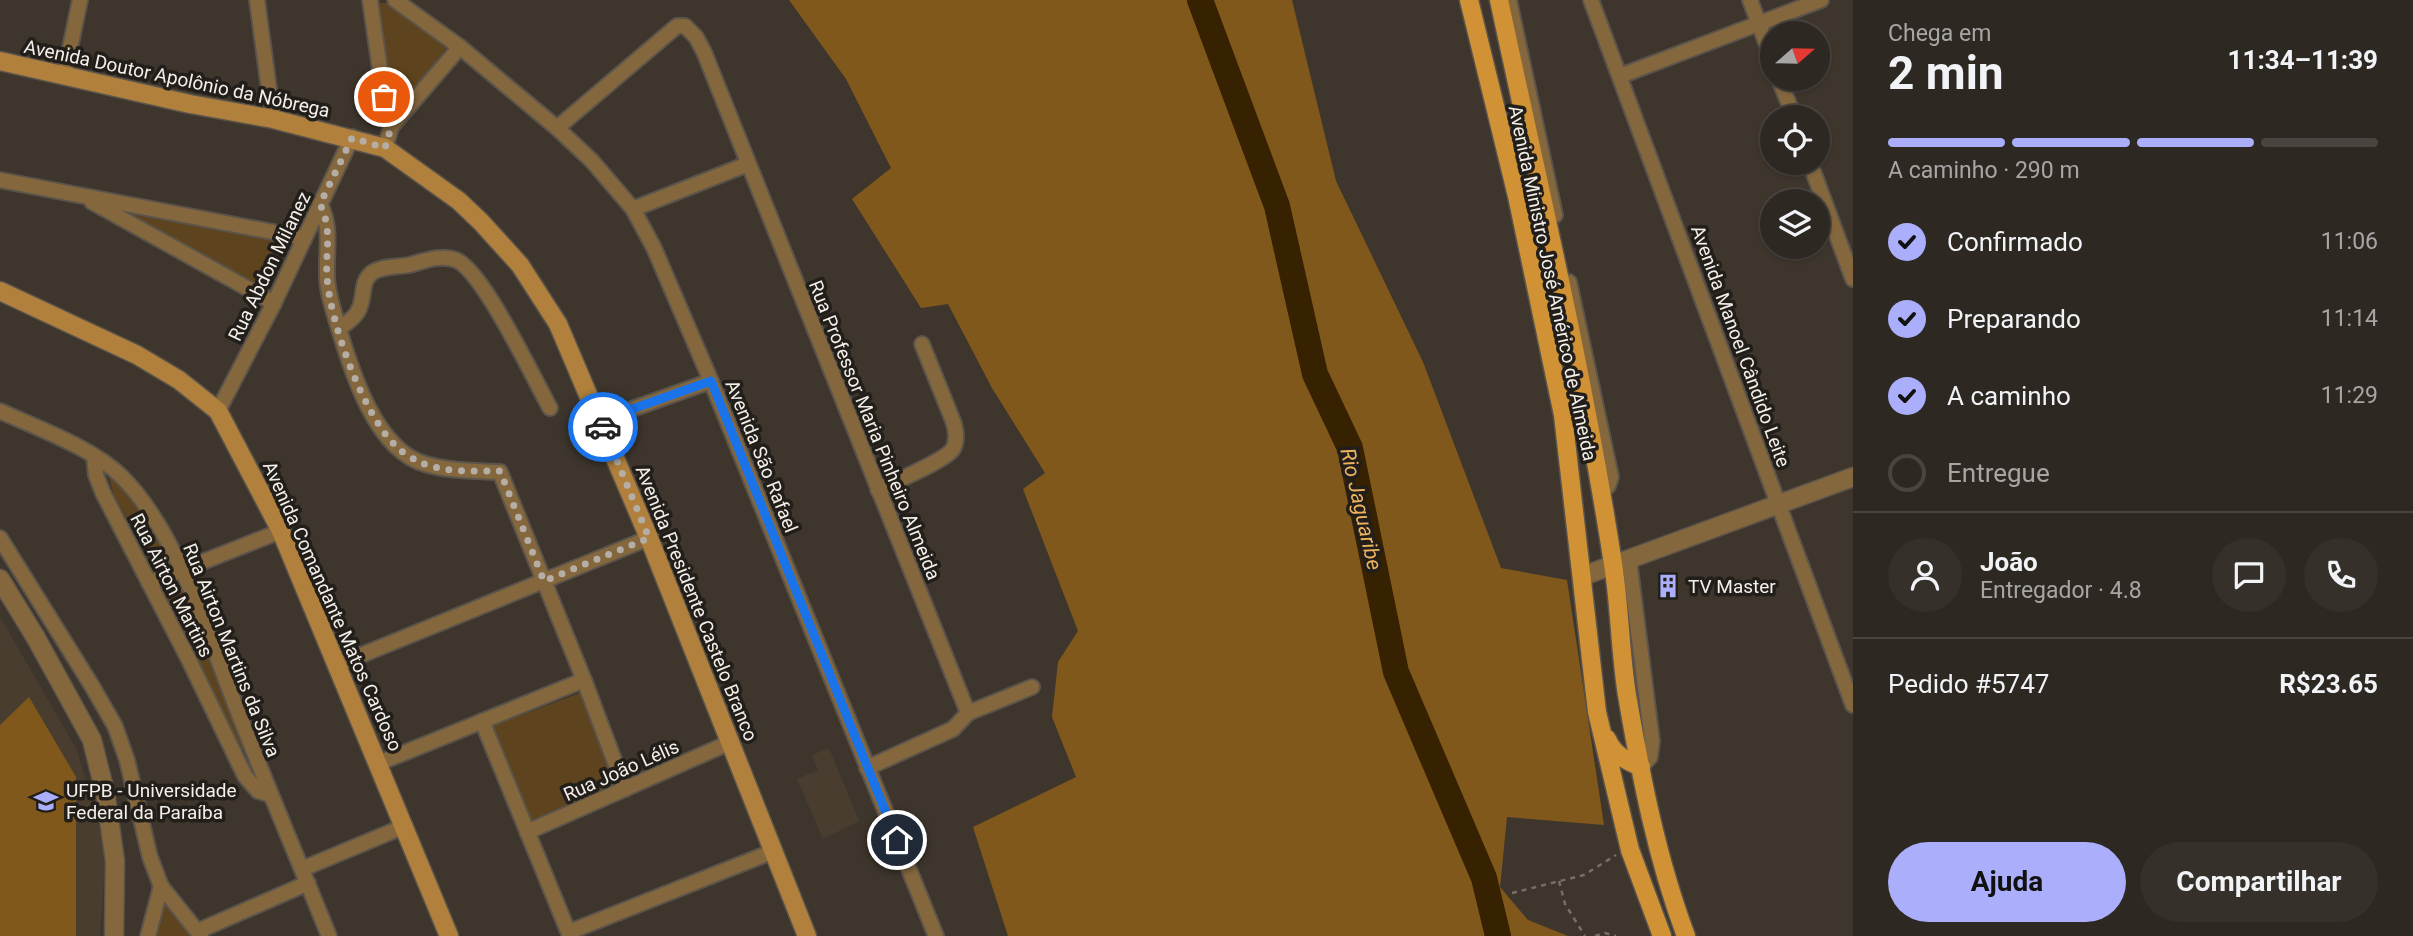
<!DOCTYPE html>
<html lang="pt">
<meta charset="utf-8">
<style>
body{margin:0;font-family:Roboto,sans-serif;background:#36302a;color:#f1f3f6;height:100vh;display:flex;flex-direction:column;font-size:26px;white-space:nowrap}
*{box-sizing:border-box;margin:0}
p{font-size:23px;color:#a7a6a5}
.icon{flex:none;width:38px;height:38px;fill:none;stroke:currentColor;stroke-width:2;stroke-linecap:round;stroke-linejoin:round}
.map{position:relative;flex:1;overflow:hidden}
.drawer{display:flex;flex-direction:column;background:#2e2822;width:560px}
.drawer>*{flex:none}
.needle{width:46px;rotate:70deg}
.fabs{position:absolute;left:1760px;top:21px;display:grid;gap:14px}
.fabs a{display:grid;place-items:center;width:70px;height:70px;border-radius:50%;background:#2e2822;box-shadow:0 2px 5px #0004,0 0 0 2px #494440;font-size:35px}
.pin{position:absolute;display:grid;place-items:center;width:60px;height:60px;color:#fff;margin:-30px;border:4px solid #fff;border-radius:50%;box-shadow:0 2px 7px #0007}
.courier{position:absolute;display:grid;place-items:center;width:70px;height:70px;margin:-35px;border:5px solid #1a73e8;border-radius:50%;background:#fff;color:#222;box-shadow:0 2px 9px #0007}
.summary em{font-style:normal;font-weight:700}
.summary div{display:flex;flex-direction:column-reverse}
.summary{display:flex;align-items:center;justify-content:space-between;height:119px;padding:0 35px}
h1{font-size:46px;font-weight:700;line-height:52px}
.bar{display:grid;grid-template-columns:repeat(4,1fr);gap:10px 7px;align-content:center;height:84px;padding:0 35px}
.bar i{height:9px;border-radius:5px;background:#494440}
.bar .on{background:#abaffb}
.bar p{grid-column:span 4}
.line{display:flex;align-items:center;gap:18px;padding:0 35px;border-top:2px solid #494440}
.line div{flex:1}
.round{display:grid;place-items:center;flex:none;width:74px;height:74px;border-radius:37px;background:#36302a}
ol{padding:0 35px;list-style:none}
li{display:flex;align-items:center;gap:21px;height:77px}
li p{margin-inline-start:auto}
li .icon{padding:7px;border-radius:50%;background:#abaffb;color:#111;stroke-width:4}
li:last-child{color:#a7a6a5}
li i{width:38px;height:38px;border:4px solid #494440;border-radius:50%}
.cta{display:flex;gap:14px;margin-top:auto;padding:14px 35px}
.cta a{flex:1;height:80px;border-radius:42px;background:#abaffb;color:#111;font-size:28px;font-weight:700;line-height:80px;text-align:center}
.cta a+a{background:#36302a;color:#f1f3f6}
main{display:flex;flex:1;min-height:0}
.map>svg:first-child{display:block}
.built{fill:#483d2e}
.green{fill:#5e441e}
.forest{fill:#81581b}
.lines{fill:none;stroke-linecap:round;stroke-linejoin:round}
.river{stroke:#362101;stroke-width:26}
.minor-casing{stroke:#5b544b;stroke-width:18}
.tertiary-casing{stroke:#5b544b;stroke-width:21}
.secondary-casing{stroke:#5b544b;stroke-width:21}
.primary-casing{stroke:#5b544b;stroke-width:21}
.path{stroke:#766f67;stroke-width:2.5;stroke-dasharray:5 5;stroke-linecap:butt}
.minor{stroke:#85673e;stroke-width:14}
.tertiary{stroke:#85673e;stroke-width:18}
.secondary{stroke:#b0803c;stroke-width:18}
.primary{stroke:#d19235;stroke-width:18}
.done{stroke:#b4aea7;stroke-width:7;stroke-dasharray:0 12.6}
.route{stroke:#1a73e8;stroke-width:9}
.labels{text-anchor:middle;stroke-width:7;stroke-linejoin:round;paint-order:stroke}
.street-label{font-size:19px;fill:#f4efe9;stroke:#221e1a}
.poi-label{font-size:19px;fill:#f4efe9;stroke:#221e1a;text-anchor:start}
.water-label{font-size:21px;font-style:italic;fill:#eeb25f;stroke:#221e1a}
</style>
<main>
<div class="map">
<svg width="1853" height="936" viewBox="0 0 1853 936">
<rect width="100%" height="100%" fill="#3e362d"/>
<g class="built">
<polygon points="0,617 77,750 106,852 100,936 0,936"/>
<polygon points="829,748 859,821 823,839 797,779 818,770 812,755"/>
</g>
<g class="green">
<polygon points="379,3 387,3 447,47 402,105 392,107"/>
<polygon points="124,211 291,243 268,290"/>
<polygon points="108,473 138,505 171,561 156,567 114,496"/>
<polygon points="180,573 248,747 240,750 197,666 159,582"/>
<polygon points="580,693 618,787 530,823 490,727"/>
<polygon points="163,895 194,936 156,936"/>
</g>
<g class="forest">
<polygon points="789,0 1292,0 1336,181 1423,362 1501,568 1567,580 1604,825 1507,817 1500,887 1528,920 1568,936 1008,936 973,827 1076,777 1052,717 1058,662 1078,631 1023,489 1045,473 992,388 948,304 921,308 852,199 891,168 846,79"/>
<polygon points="29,697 76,777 76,936 0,936 0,725"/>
</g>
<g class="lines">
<polyline class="river" points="1200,0 1277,206 1315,374 1350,448 1396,672 1484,878 1498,936"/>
<g class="minor-casing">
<g id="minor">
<polyline points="257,0 273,119"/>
<polyline points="370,0 384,97 391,127 385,148"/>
<polyline points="395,0 460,47 557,128 592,161 633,209 654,248 711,381 936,936"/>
<polyline points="1509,0 1555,215"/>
<polyline points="1591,0 1853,705"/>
<polyline points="1750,0 1773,61"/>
<polyline points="1620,76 1821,0"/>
<polyline points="64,77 80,0"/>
<polyline points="1779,79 1794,117"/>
<polyline points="391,127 460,47"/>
<polyline points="557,128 677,26 685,26 696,37 704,52 968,713"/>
<polyline points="1810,163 1853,279"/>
<polyline points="0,180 304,238"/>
<polyline points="92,202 274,303"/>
<path d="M320 204C332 228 326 249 327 275 327 293 334 312 339 329"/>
<polyline points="633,209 748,164"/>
<polyline points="1569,282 1611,477 1608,486 1600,493"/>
<path d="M550 408C533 377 483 271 456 260 442 254 424 261 409 265 398 267 383 266 373 272 359 282 366 298 358 311 355 318 345 324 339 329 352 373 376 450 425 464 449 471 475 471 500 472L584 680 625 789"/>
<path d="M0 411C37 428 93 448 121 476 176 530 207 633 235 704 265 782 298 859 329 936"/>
<polyline points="218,411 274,303 352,137"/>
<polyline points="601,420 711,381"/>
<polyline points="94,456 96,475 103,493 189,660 245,776 258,791 271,795"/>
<path d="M878 490C893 482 945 461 953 449 958 440 956 430 953 421L922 344"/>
<polyline points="0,538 92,686 115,726 127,760 150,857 161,886 201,936"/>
<polyline points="1629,560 1652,741 1650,757 1641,767"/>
<polyline points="149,583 281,531"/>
<polyline points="337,665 649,538"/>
<polyline points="482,721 570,936"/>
<polyline points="379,763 584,680"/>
<polyline points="867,768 953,729 968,713 1032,687"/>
<polyline points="527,832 731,742"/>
<polyline points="302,869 405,826"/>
<polyline points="198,931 308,883"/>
<polyline points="569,932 774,851"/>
<polyline points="148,936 161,886"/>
</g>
</g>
<g class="tertiary-casing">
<g id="tertiary">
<polyline points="1583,576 1853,477"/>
<polyline points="0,579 36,638 92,740 105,792 115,861 114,936"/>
</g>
</g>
<g class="secondary-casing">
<g id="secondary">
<polyline points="0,61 190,104 273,119 385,148 459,201 481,222 520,265 558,324 649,538 807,936"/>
<polyline points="0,291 137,355 179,380 218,411 281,531 449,936"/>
</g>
</g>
<g class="primary-casing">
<g id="primary">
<polyline points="1469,0 1517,196 1563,415 1597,712 1630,850 1662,936"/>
<path d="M1499 0C1539 187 1584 375 1613 564 1620 608 1620 652 1627 695 1641 777 1657 859 1686 936"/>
<path d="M1607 739C1614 755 1625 760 1641 767"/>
</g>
</g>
<g class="path">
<polyline points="1559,881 1565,904 1585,936"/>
<polyline points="1512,893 1584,875 1616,855"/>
<polyline points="1595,936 1605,933 1616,936"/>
</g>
<use href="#minor" class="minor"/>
<use href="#tertiary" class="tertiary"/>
<use href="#secondary" class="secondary"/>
<use href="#primary" class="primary"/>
</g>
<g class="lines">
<path class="done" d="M384 97 391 127 385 148 352 138 320 204C333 231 325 250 327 277 330 322 364 418 398 448 404 454 413 459 420 462 443 473 475 471 500 471L544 581 649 538 603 427"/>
<polyline class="route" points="603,427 601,420 711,381 897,840"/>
</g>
<defs>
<g id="building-bare" transform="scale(1.89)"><path d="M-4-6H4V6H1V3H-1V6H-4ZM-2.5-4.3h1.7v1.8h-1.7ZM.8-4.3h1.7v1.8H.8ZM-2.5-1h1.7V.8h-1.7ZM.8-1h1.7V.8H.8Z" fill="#abaffb" stroke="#221e1a" stroke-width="2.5" paint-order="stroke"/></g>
<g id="university-bare" transform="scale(1.89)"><path d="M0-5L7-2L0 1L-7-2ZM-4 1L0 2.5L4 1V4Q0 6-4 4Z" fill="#abaffb" stroke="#221e1a" stroke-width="2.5" paint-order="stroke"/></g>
</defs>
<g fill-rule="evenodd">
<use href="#building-bare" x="1668" y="586"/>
<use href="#university-bare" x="46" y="801"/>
</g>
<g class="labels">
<g class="street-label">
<text transform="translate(177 78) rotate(12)" y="7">Avenida Doutor Apolônio da Nóbrega</text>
<text transform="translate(269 266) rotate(-64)" y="7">Rua Abdon Milanez</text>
<text transform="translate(1553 283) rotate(78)" y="7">Avenida Ministro José Américo de Almeida</text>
<text transform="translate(1741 346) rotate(70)" y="7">Avenida Manoel Cândido Leite</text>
<text transform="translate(875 430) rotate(68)" y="7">Rua Professor Maria Pinheiro Almeida</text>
<text transform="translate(762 456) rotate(68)" y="7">Avenida São Rafael</text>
<text transform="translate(172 585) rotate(63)" y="7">Rua Airton Martins</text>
<text transform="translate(697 603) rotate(68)" y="7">Avenida Presidente Castelo Branco</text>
<text transform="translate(333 606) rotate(66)" y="7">Avenida Comandante Matos Cardoso</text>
<text transform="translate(232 650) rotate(68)" y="7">Rua Airton Martins da Silva</text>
<text transform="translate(621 770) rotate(-24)" y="7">Rua João Lélis</text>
</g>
<g class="poi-label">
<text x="1688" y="593">TV Master</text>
<text x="66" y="797">UFPB - Universidade<tspan x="66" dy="22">Federal da Paraíba</tspan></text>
</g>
<g class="water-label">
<text transform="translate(1361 509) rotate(77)" y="7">Rio Jaguaribe</text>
</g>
</g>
</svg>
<div class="fabs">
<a><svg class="needle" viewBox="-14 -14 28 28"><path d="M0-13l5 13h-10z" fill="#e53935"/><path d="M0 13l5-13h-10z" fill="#a7a6a5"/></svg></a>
<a><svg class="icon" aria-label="locate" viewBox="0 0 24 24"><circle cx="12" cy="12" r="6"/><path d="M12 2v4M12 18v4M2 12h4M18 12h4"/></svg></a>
<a><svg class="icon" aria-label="layers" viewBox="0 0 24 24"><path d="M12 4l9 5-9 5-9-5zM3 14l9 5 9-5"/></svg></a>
</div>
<div class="pin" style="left:384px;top:97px;background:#ea580c"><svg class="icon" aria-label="bag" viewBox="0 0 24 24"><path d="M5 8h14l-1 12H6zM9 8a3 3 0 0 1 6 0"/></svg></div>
<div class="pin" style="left:897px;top:840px;background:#1f2937"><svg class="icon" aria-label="home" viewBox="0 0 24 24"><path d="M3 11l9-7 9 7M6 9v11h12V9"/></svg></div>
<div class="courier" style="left:603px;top:427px"><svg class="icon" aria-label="car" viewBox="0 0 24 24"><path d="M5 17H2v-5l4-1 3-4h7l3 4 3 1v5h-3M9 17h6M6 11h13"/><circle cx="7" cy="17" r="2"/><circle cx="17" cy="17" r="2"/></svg></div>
</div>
<section class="drawer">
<div class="summary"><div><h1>2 min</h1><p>Chega em</p></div><em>11:34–11:39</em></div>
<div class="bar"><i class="on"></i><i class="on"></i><i class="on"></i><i></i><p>A caminho · 290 m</p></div>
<ol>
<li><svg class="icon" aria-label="check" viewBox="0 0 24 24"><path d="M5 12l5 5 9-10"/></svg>Confirmado<p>11:06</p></li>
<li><svg class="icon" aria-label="check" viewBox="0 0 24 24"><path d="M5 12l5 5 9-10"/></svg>Preparando<p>11:14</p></li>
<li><svg class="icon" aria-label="check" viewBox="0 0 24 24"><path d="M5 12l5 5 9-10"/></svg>A caminho<p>11:29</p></li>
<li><i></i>Entregue</li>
</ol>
<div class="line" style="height:126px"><a class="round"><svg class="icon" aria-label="person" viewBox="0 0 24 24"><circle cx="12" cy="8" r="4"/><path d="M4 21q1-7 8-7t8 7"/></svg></a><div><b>João</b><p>Entregador · 4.8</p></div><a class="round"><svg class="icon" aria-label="chat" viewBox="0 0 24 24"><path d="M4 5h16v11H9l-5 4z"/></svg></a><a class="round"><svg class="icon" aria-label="phone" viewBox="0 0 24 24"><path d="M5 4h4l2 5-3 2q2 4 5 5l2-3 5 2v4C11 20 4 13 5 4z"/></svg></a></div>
<div class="line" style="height:91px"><div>Pedido #5747</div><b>R$23.65</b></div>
<div class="cta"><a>Ajuda</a><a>Compartilhar</a></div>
</section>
</main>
